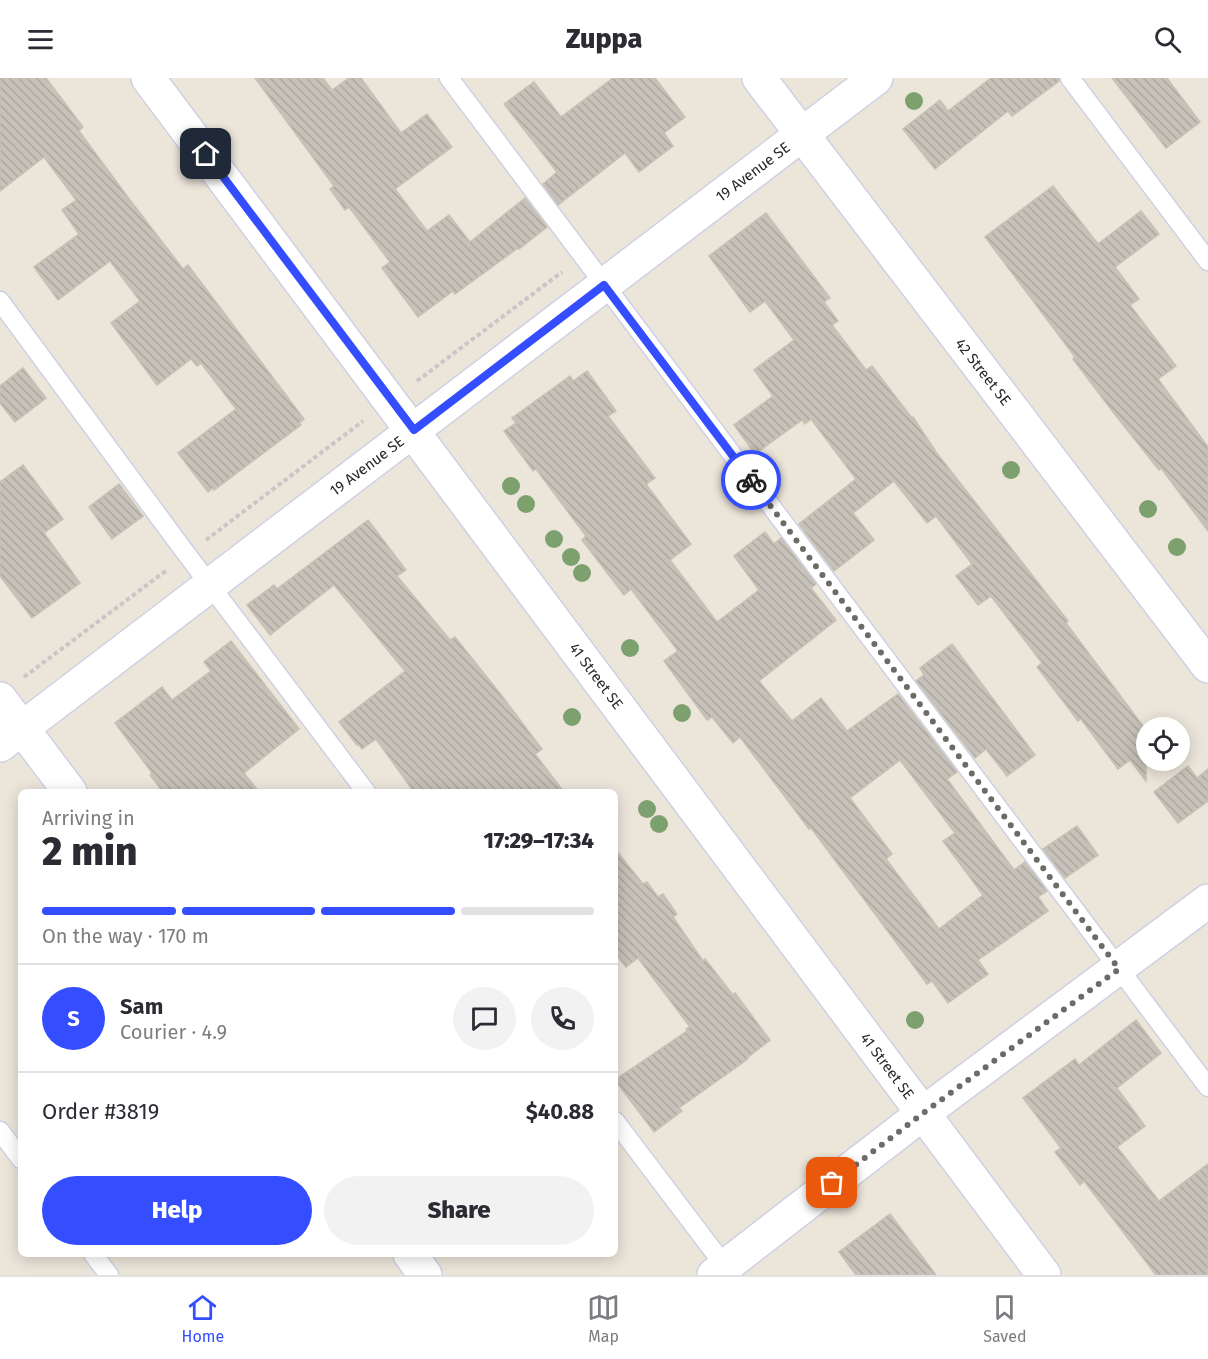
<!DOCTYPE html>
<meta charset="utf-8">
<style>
body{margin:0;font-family:"Fira Sans",sans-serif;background:#f2f2f3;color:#2b2b33;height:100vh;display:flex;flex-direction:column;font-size:22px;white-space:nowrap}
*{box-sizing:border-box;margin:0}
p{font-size:20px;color:#7c7c81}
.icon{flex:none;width:33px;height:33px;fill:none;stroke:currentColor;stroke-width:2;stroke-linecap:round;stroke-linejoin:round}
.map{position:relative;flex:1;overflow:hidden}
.sheet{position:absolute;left:18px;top:711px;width:600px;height:468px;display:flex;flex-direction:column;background:#fff;border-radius:9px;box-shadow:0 3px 15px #0003}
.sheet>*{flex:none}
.buttons{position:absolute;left:1136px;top:639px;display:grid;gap:12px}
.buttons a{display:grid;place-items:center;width:54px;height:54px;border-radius:50%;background:#fff;box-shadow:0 3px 15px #0003;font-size:30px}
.pin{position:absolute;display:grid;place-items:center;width:51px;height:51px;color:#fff;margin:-26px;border-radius:12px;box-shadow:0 3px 9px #0006}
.courier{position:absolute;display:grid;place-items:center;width:60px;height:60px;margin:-30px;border:4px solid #344dff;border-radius:50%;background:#fff;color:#222;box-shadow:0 2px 8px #0007}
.head em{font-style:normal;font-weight:800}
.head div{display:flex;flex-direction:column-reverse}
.head{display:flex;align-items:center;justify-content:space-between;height:102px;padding:0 24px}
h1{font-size:39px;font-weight:800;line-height:45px}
.bar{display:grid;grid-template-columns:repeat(4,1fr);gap:9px 6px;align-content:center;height:72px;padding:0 24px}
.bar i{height:8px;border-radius:4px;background:#e1e1e2}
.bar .selected{background:#344dff}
.bar p{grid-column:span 4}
.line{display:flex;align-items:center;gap:15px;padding:0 24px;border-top:2px solid #e1e1e2}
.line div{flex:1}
.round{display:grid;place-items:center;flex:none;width:63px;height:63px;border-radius:32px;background:#f2f2f3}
.button{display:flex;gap:12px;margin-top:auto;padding:12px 24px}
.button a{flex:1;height:69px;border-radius:36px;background:#344dff;color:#fff;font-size:24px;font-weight:800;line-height:69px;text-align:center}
.button a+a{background:#f2f2f3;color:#2b2b33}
header{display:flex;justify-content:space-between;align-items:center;height:78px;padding:0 24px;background:#fff;font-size:27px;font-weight:800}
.tabs{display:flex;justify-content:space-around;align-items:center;height:84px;border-top:2px solid #e1e1e2;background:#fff;font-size:16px;color:#7c7c81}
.tabs a{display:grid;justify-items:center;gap:3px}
.tabs .selected{color:#344dff}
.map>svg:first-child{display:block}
.building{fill:url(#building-back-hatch);stroke:#c7c1b3;stroke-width:1.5;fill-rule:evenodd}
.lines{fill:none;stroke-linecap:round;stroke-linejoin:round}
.service-casing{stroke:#cfd1e3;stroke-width:21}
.minor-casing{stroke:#cfd1e3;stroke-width:36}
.path{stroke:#c7c7c7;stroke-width:4;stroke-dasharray:4.5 3;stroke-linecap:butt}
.service{stroke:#fff;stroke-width:18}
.minor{stroke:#fff;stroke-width:33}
.tree{fill:#7da06f}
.done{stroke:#6d6b67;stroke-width:6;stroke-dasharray:0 10.8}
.route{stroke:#344dff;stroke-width:8}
.labels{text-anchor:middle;stroke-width:6;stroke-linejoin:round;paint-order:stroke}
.street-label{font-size:15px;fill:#292929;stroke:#fff}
</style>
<header><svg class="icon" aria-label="menu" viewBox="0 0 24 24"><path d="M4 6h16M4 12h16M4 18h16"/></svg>Zuppa<svg class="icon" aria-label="search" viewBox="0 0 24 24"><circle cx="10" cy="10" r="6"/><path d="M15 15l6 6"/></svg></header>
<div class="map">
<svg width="1208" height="1197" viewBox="0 0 1208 1197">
<defs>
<pattern id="building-back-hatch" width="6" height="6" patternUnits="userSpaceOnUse" patternTransform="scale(1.5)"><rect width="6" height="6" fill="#c7c2b9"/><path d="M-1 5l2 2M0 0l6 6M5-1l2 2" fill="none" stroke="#aba79f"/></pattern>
</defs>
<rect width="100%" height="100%" fill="#ece5da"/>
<g class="building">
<polygon points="0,0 46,0 83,49 79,53 130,122 183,191 188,187 304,341 299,345 301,347 214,412 213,410 208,414 178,375 236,331 201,285 197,288 191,281 157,307 111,245 140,223 110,183 58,222 34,189 79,156 62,132 76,122 44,79 0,113"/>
<polygon points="255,0 323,0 332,12 349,0 361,0 401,55 427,36 452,69 395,111 427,153 449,137 470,164 525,120 547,149 519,171 518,170 455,216 453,213 418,239 382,190 390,184 349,129 345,132 330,111 334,108"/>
<polygon points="613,0 655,0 685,39 664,55 673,68 639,94 625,75 558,127 543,106 557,94 504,26 534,4 561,39"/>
<polygon points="991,0 1059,0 1059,3 1012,38 1008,33 935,91 903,51 940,22 948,33"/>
<polygon points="1112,0 1167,0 1200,44 1166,70"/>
<polygon points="1053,108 1098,166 1141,133 1159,156 1115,189 1139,221 1130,227 1176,288 1158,301 1208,369 1208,453 1161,390 1159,392 1113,334 1073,281 1075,279 985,159"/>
<polygon points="766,135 830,220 824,224 838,243 832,247 866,292 872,288 912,340 913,339 936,374 1068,543 1066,545 1146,652 1146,703 1130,682 1118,691 1081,641 1078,643 1037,589 1042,585 991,518 978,527 956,498 972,486 936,438 927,445 894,403 853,435 874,462 834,493 799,446 856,401 811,341 805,346 802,342 755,376 734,347 773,318 754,292 794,262 765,223 750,234 709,178"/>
<polygon points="23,290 46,320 15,344 0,325 0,308"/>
<path d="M587 293 616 333 608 338 655 400 646 406 691 466 670 482 717 544 759 512 734 478 765 454 774 466 781 460 816 506 811 510 836 542 759 603 792 643 821 620 847 653 898 616 957 694 947 701 1014 792 1025 784 1047 813 1038 819 1048 833 978 882 988 896 948 925 932 903 927 906 811 750 809 751 740 659 733 665 712 639 707 642 664 583 678 573 631 511 624 517 582 462 586 458 536 391 533 393 504 353 516 345 512 340 570 298 573 303ZM900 682 955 755 943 763 983 817 939 851 886 781 892 776 850 720Z"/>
<polygon points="23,387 63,441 44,455 80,505 32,540 0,498 0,404"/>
<polygon points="119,406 143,438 112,461 89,429"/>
<polygon points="368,442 406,492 397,498 450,562 455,559 502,618 542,671 535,676 564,714 414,714 376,661 362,671 358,666 357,667 339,644 405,593 334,507 270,557 247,527 274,507 277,511"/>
<polygon points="231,563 299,651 244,695 259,714 163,714 150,697 152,695 115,645 162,609 172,622 211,593 204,584"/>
<polygon points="952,566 1035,677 1007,698 986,671 975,680 916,603 924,597 920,590"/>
<polygon points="1188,688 1197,700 1208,691 1208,723 1178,745 1154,714"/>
<polygon points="1077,748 1098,777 1065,800 1043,771"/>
<polygon points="615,771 643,806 647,804 658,819 663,816 677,836 673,839 703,883 705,881 733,917 735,915 770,962 747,980 748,981 679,1030 682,1033 654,1054 615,1002 687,953 686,951 690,949 638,880 626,889 615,875"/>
<polygon points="1136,942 1161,975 1117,1010 1145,1048 1117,1069 1159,1123 1208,1086 1208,1197 1156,1197 1084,1103 1080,1107 1055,1074 1061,1070 1023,1020 1075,981 1079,987"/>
<polygon points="890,1136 936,1197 856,1197 839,1174"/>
</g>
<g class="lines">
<g class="service-casing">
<g id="service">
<polyline points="449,0 1208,1009"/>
<polyline points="1070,0 1208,183"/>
<polyline points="0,223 179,466 366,714"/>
<polyline points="615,1043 730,1195"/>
<polyline points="0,1053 21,1081"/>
<polyline points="93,1176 109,1197"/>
</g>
</g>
<g class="minor-casing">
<g id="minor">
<polyline points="148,0 1044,1197"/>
<polyline points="759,0 1208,588"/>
<polyline points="0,621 70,714"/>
<polyline points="0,667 876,0"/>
<polyline points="410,1176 425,1197"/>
<polyline points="714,1197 922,1036 1208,823"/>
</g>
</g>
<g class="path">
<polyline points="417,303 562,194"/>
<polyline points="206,462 363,343"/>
<polyline points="24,599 167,492"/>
</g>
<use href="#service" class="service"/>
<use href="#minor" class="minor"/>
</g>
<g class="tree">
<circle cx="914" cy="23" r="9"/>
<circle cx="1011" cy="392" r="9"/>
<circle cx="511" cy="408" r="9"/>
<circle cx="526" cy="426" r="9"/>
<circle cx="1148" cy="431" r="9"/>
<circle cx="554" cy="461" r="9"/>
<circle cx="1177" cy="469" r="9"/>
<circle cx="571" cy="479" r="9"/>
<circle cx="582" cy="495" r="9"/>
<circle cx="630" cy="570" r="9"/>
<circle cx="682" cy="635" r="9"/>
<circle cx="572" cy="639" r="9"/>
<circle cx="647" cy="731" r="9"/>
<circle cx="659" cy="746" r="9"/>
<circle cx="915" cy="942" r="9"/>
</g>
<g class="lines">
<polyline class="done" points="751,402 1119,891 922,1036 832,1105"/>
<polyline class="route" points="206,76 414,352 604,207 751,402"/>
</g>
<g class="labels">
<g class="street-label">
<text transform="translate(753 94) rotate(-37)" y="5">19 Avenue SE</text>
<text transform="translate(983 294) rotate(52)" y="5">42 Street SE</text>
<text transform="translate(367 388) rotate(-37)" y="5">19 Avenue SE</text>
<text transform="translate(596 598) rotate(53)" y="5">41 Street SE</text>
<text transform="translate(887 988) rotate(53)" y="5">41 Street SE</text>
</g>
</g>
</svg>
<div class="buttons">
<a><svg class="icon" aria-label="locate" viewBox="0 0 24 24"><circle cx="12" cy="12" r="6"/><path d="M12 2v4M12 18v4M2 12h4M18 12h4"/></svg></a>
</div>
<div class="pin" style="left:832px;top:1105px;background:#ea580c"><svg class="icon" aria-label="bag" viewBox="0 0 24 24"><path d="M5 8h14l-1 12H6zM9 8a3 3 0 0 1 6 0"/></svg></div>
<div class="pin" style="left:206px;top:76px;background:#1f2937"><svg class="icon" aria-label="home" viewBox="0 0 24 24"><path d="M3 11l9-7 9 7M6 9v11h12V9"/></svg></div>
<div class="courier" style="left:751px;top:402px"><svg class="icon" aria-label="bike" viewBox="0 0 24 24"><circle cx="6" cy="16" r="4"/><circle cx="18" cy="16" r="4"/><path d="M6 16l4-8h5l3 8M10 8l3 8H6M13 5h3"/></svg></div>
<section class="sheet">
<div class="head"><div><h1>2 min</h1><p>Arriving in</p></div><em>17:29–17:34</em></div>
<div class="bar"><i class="selected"></i><i class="selected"></i><i class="selected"></i><i></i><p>On the way · 170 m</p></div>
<div class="line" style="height:108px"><b class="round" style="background:#344dff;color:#fff">S</b><div><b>Sam</b><p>Courier · 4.9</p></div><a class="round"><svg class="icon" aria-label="chat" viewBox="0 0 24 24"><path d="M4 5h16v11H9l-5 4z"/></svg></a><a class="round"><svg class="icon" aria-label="phone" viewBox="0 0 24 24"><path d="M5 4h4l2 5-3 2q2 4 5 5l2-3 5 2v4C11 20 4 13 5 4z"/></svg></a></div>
<div class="line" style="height:78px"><div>Order #3819</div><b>$40.88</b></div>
<div class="button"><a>Help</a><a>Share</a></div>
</section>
</div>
<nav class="tabs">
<a class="selected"><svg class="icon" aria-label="home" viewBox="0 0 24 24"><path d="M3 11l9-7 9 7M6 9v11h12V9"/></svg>Home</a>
<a><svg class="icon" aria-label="map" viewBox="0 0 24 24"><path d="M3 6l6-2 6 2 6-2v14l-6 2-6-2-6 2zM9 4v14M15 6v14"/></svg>Map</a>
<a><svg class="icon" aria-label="saved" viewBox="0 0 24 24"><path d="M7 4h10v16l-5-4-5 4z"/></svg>Saved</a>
</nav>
